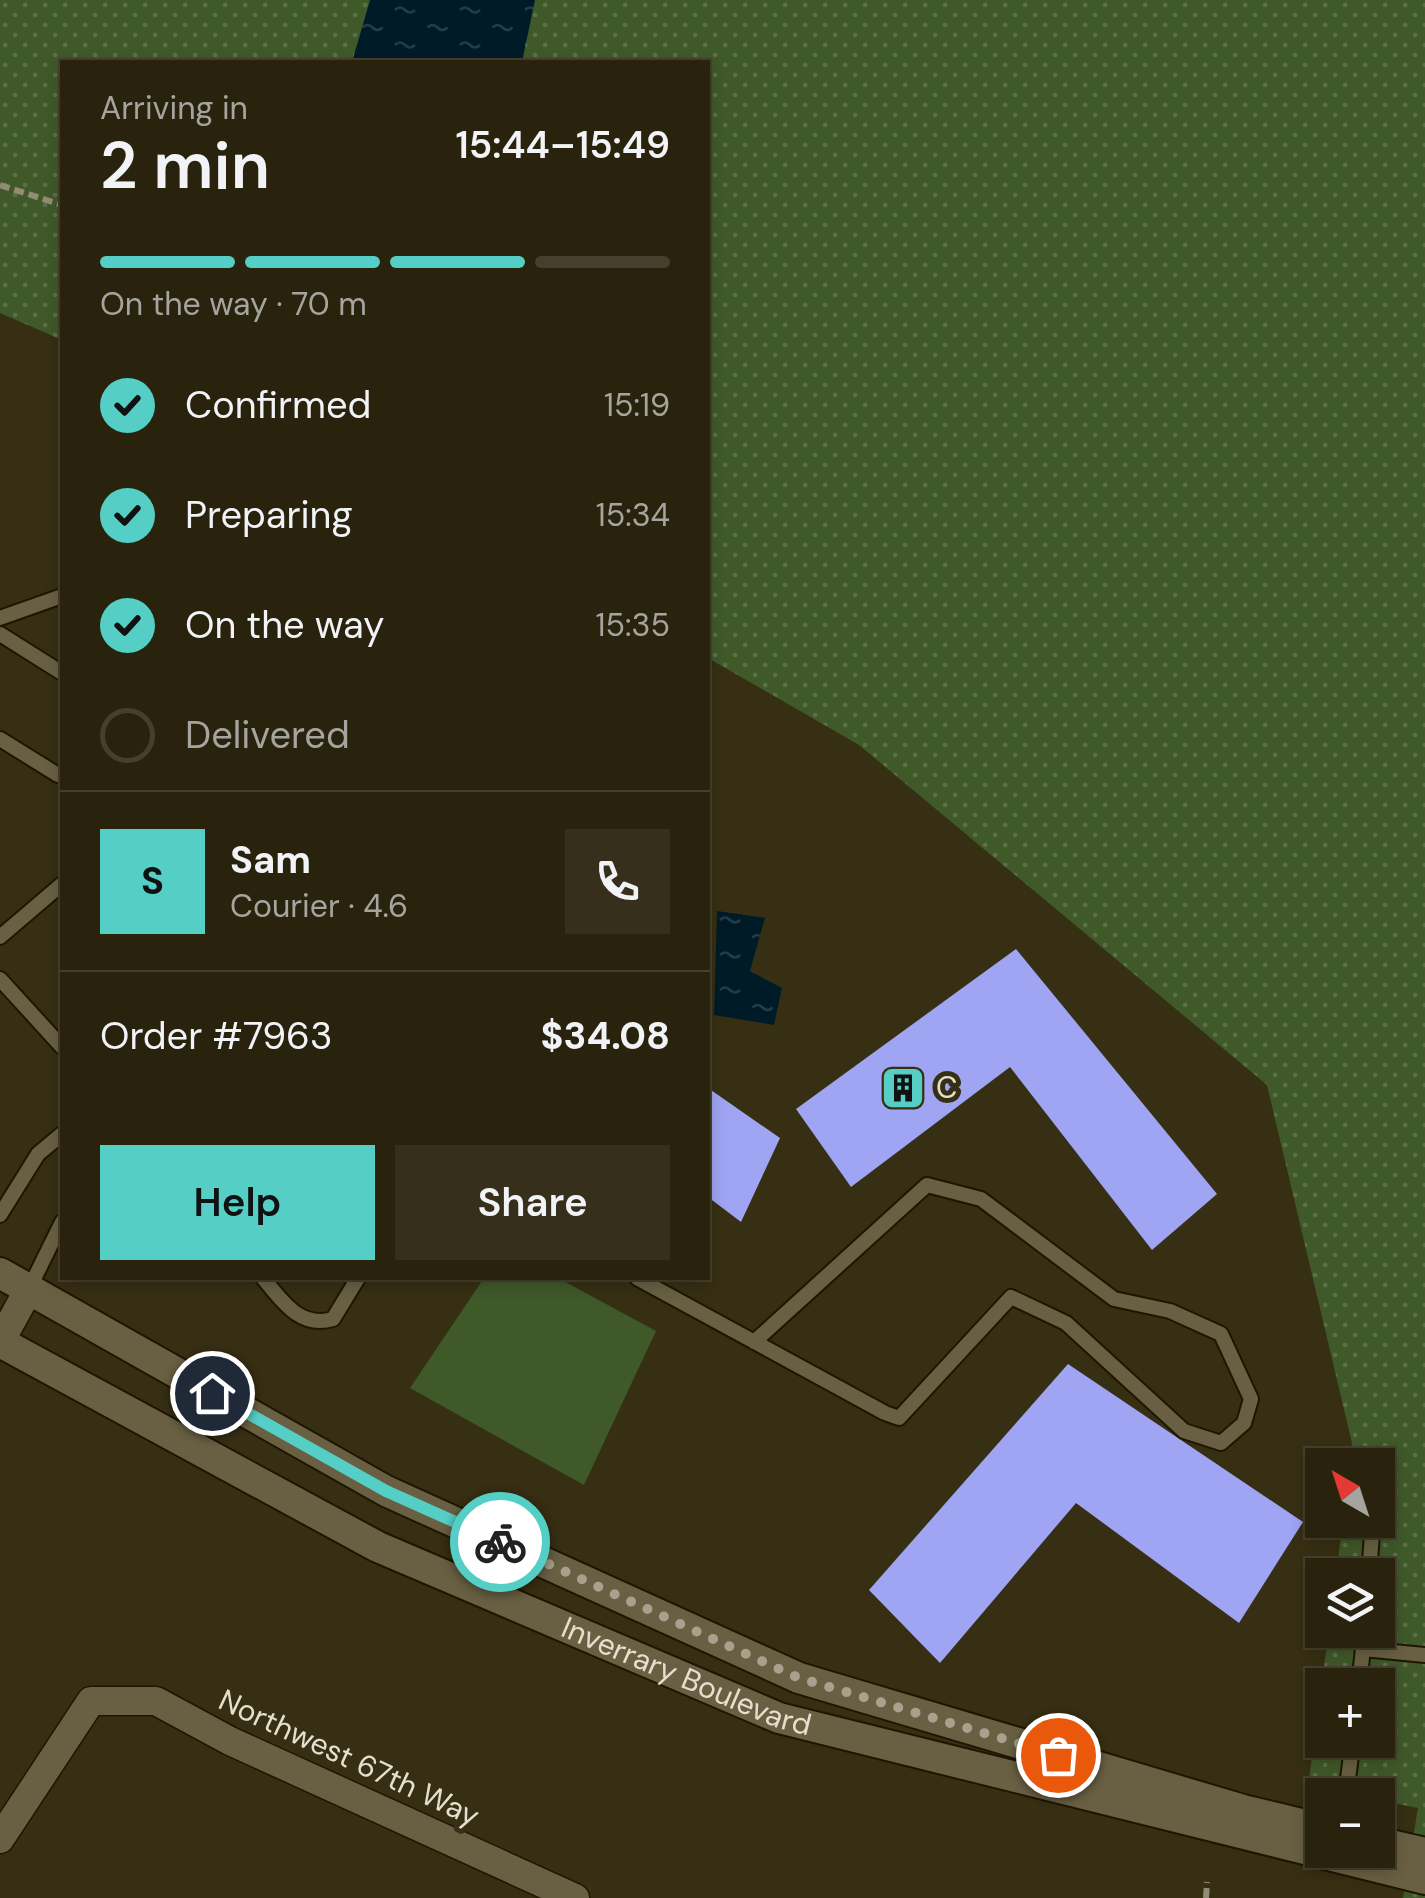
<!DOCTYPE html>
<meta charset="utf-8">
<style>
body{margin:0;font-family:"DM Sans",sans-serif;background:#352f1c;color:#f1f3f6;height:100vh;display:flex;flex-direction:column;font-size:38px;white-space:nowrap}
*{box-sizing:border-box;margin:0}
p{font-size:32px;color:#a5a49e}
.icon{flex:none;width:55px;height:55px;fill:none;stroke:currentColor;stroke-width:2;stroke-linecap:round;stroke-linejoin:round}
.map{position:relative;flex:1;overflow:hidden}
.drawer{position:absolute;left:60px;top:60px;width:650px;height:1220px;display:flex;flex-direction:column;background:#29230e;border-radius:0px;box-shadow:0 5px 15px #0003,0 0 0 2px #45402e}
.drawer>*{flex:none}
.needle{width:65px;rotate:321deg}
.tools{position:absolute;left:1305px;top:1448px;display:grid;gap:20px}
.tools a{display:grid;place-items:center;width:90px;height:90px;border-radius:0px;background:#29230e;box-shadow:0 5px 15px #0003,0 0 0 2px #45402e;font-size:50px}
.pin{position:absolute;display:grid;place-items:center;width:85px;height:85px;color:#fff;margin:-42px;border:5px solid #fff;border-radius:50%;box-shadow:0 2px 10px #0007}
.courier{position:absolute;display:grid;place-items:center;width:100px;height:100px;margin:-50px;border:8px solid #55cec6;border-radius:50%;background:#fff;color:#222;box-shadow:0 2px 12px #0007}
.headline em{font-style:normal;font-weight:600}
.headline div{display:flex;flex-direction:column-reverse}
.headline{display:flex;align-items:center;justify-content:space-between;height:170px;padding:0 40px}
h1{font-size:65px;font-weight:600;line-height:75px}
.bar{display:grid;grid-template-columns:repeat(4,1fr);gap:15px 10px;align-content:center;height:120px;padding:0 40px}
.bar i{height:12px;border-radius:8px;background:#45402e}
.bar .active{background:#55cec6}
.bar p{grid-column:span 4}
.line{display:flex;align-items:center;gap:25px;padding:0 40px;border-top:2px solid #45402e}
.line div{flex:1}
.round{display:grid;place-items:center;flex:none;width:105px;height:105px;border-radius:0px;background:#352f1c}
ol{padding:0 40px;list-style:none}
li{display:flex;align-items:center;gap:30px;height:110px}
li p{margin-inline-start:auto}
li .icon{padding:10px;border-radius:50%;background:#55cec6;color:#111;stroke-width:4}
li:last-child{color:#a5a49e}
li i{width:55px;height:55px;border:5px solid #45402e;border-radius:50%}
.cta{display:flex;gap:20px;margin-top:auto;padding:20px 40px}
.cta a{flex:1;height:115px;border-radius:0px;background:#55cec6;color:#111;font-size:40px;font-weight:600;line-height:115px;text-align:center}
.cta a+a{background:#352f1c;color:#f1f3f6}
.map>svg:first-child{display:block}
.grass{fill:url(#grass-dots);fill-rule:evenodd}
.park{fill:#3f5929}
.water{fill:url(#water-ripples)}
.building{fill:#9fa4f3}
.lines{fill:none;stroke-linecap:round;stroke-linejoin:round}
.service-casing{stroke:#1e1600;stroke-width:18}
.minor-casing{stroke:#1e1600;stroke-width:31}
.tertiary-casing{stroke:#1e1600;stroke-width:34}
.path{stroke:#928c76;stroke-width:6;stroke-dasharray:10 5;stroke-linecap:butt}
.service{stroke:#696043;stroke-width:14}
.minor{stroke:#696043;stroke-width:28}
.tertiary{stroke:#696043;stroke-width:30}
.done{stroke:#a7a18d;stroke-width:10;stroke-dasharray:0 18}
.route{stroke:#55cec6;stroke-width:12}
.labels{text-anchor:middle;stroke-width:10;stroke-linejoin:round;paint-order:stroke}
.poi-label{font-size:30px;fill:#e4dfcf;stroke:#372f13;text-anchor:start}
.street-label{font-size:30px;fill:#e4dfcf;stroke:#372f13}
</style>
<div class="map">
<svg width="1425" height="1898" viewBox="0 0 1425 1898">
<defs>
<pattern id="grass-dots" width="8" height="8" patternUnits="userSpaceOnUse" patternTransform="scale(2.5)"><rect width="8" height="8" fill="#3f5929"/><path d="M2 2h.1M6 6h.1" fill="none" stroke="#5b7047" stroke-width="1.8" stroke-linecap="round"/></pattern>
<pattern id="water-ripples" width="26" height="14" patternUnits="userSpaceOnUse" patternTransform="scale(2.5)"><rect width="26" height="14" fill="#001b28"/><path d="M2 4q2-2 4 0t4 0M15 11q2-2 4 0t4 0" fill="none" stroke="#253c46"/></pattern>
</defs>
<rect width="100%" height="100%" fill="#372f13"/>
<path class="grass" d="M0 0H1425V1898H1403L1418 1808 1378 1800V1795L1308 1787 1329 1630H1378V1575H1336L1343 1520H1378V1465H1350L1352 1443 1267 1085 859 745 708 658V62H62V340L0 313ZM1322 1685H1378V1740H1322Z"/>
<polygon class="park" points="484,1278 558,1278 656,1331 584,1485 410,1388"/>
<g class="water">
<polygon points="370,0 535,0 522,62 352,62"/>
<polygon points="717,911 765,918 750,971 782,988 774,1025 714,1015"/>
</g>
<g class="building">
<polygon points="1016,949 1217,1194 1152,1250 1010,1067 851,1187 796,1109"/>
<polygon points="708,1088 780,1138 741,1222 708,1197"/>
<polygon points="1068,1364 1303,1522 1239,1623 1076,1503 940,1663 869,1590"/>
</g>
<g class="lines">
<g class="service-casing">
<g id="service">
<polyline points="0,618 62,596"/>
<polyline points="0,634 62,673"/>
<polyline points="0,739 58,775"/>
<polyline points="0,937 62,884"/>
<polyline points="0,979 62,1047"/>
<polyline points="0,1215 38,1154 62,1134"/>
<path d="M263 1278C282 1301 300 1329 333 1319L358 1278"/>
<polyline points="637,1278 885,1413 899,1418 1011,1297 1066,1323 1184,1431 1221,1443 1244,1423 1251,1399 1221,1334 1170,1311 1114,1299 981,1199 927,1185 754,1342"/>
<polyline points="29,1289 62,1222"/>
<polyline points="1369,1575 1373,1520"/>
<polyline points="1363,1649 1425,1655"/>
<polyline points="1359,1685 1365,1630"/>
<polyline points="1348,1779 1353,1740"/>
</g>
</g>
<g class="minor-casing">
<g id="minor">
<polyline points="0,1342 29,1289"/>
<polyline points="0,1839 91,1701 156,1701 230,1741 575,1898"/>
</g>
</g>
<g class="tertiary-casing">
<g id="tertiary">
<polyline points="0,1273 386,1491 799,1678 1243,1810 1322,1829"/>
<path id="s1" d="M0 1342 378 1547 779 1718 1425 1879"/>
<polyline points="1378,1842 1425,1853"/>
</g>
</g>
<g class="path">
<polyline points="0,185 62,205"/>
<polyline points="1206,1898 1207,1882"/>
</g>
<use href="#service" class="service"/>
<use href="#minor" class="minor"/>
<use href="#tertiary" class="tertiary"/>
</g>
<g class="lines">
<polyline class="done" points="500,1542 799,1678 1058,1755"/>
<polyline class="route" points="212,1393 386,1491 500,1542"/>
</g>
<defs>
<g id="building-square" transform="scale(2.25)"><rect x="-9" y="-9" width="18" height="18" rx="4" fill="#55cec6" stroke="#372f13"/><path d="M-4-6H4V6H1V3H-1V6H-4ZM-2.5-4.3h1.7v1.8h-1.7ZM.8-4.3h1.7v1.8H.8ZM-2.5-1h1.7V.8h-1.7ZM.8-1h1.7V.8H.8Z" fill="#111"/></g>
</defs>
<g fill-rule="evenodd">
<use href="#building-square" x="903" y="1088"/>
</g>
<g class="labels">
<g class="poi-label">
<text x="936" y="1098">C</text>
</g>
<g class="street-label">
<text dy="10" stroke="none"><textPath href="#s1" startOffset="765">Inverrary Boulevard</textPath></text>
<text transform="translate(349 1758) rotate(25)" y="10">Northwest 67th Way</text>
</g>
</g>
</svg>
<div class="tools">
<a><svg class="needle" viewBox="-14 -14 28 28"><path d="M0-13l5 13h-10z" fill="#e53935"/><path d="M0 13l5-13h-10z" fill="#a5a49e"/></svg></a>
<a><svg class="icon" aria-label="layers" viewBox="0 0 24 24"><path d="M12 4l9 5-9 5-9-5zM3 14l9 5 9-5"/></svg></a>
<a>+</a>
<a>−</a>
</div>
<div class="pin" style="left:1058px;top:1755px;background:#ea580c"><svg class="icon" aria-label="bag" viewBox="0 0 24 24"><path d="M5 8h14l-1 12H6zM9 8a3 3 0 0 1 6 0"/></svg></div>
<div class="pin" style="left:212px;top:1393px;background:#1f2937"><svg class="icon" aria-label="home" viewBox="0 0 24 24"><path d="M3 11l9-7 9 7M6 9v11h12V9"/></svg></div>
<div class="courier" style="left:500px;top:1542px"><svg class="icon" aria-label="bike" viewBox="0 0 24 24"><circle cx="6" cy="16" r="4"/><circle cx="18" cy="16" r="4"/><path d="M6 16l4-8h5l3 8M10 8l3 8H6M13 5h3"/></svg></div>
<section class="drawer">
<div class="headline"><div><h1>2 min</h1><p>Arriving in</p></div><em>15:44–15:49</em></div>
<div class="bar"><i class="active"></i><i class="active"></i><i class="active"></i><i></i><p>On the way · 70 m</p></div>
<ol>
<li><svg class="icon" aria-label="check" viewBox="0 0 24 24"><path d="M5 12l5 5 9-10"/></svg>Confirmed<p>15:19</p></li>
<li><svg class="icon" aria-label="check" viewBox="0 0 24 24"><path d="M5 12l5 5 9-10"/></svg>Preparing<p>15:34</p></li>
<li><svg class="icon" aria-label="check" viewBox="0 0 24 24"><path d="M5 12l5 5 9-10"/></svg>On the way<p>15:35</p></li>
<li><i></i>Delivered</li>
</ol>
<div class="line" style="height:180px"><b class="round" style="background:#55cec6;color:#111">S</b><div><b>Sam</b><p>Courier · 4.6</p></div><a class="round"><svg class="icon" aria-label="phone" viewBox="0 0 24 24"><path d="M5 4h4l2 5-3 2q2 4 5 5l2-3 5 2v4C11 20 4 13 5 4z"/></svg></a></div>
<div class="line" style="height:130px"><div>Order #7963</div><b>$34.08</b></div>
<div class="cta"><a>Help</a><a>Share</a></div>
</section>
</div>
